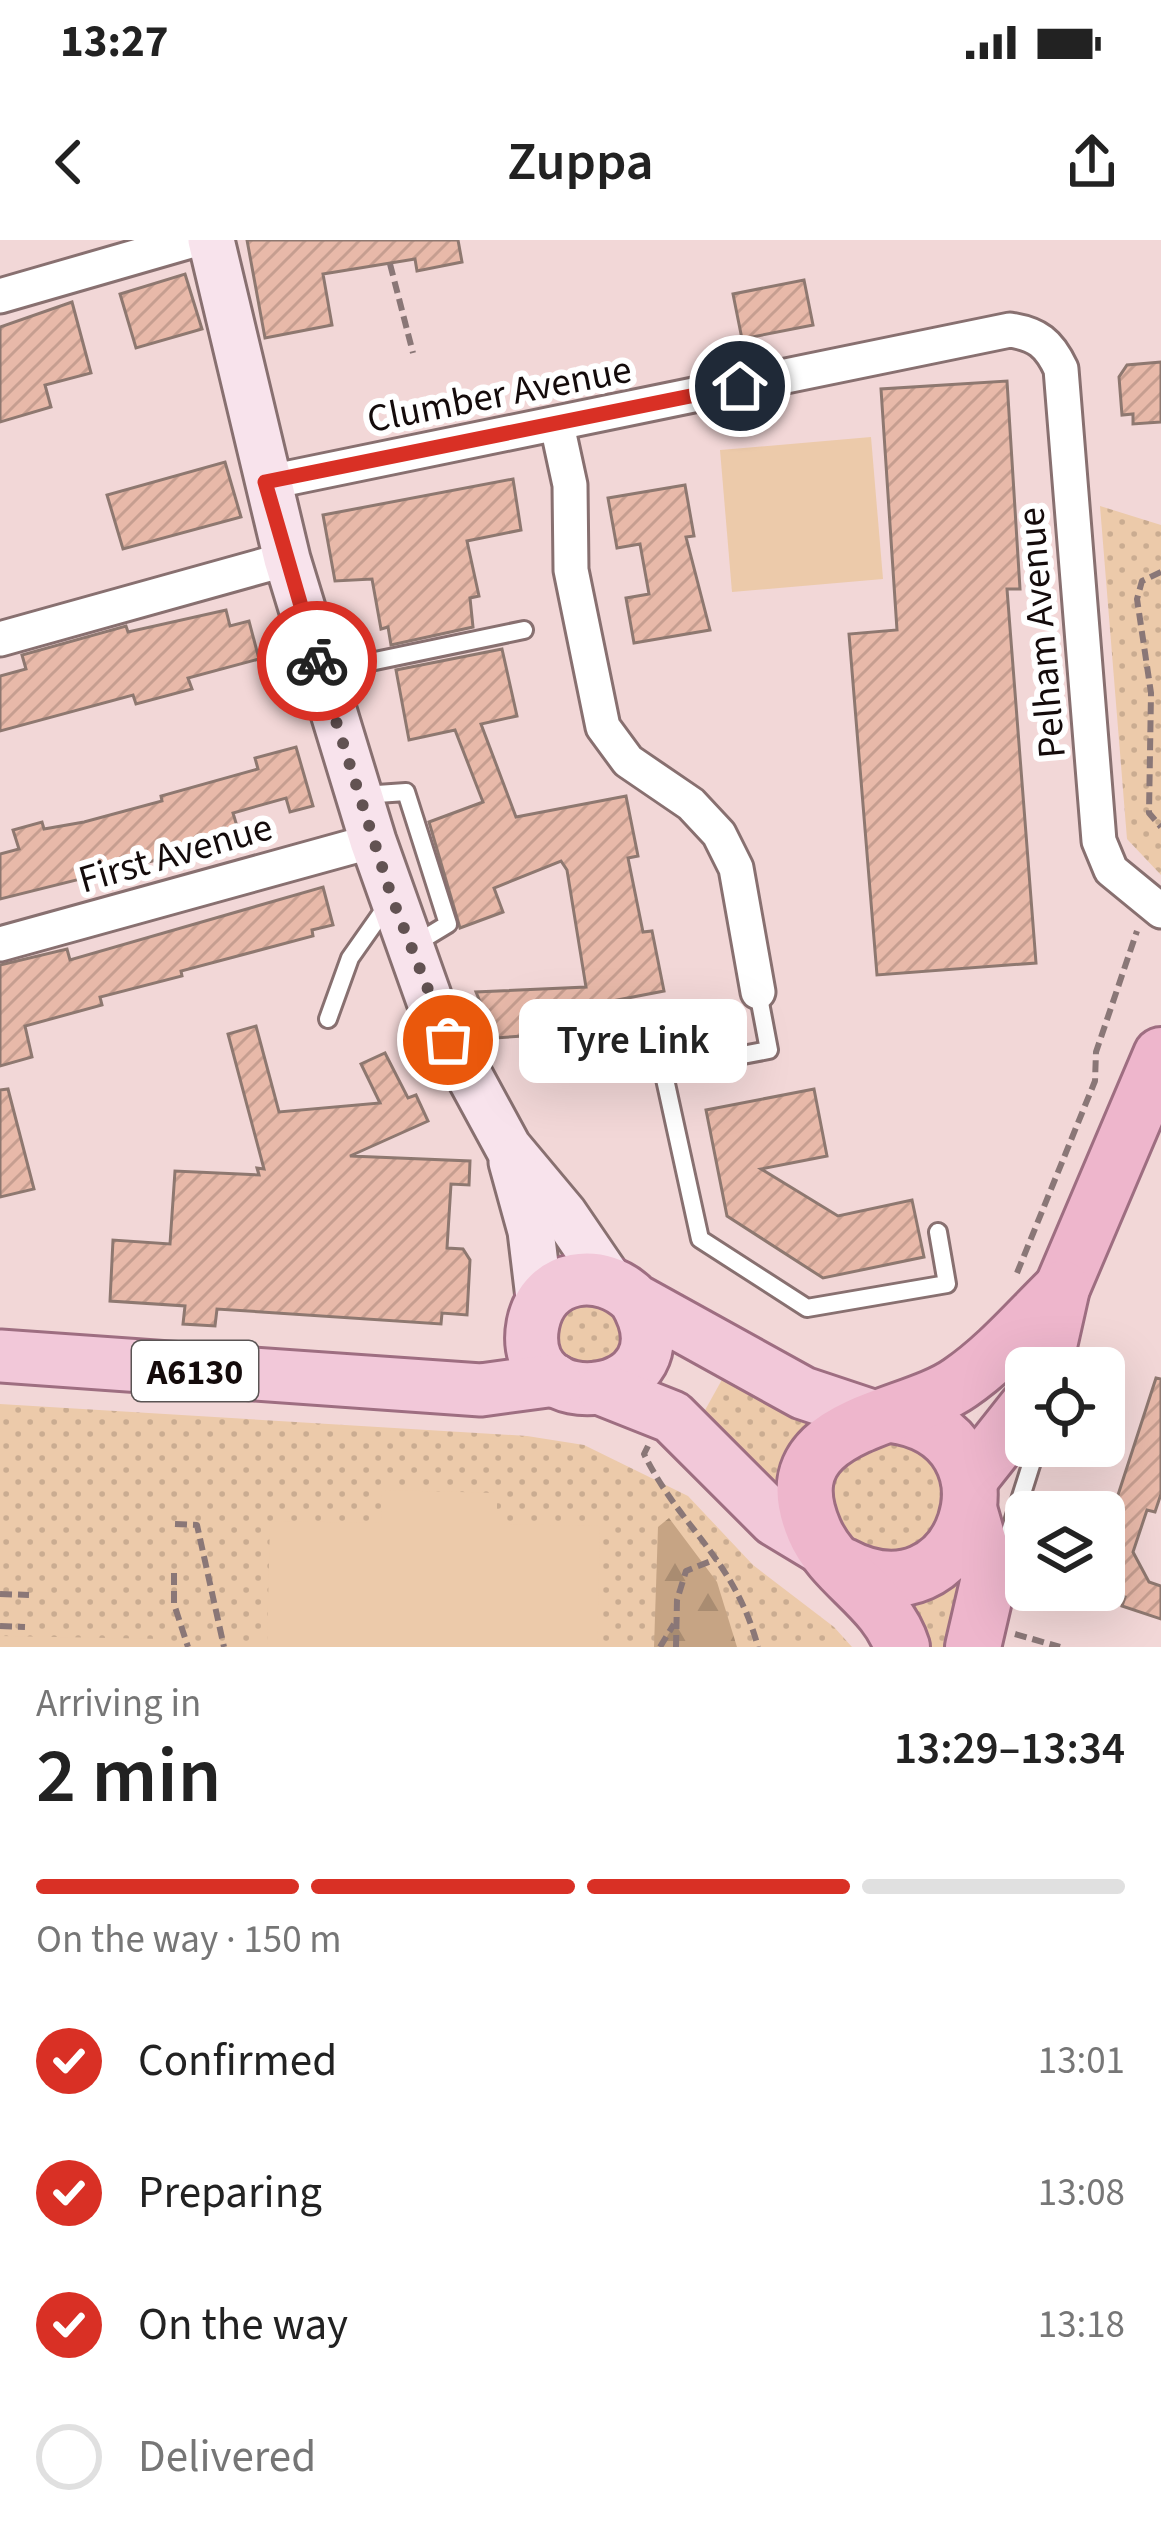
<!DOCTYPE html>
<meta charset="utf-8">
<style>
body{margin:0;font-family:"Source Sans 3",sans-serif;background:#f2f2f2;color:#222;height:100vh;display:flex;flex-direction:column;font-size:45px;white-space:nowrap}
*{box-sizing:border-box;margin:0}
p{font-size:39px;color:#767676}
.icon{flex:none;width:66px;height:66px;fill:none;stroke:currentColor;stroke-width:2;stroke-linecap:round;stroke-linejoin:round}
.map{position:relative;height:1407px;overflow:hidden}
.details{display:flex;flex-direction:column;background:#fff;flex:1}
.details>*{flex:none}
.tools{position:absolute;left:1005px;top:1107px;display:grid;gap:24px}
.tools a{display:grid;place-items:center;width:120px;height:120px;border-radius:18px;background:#fff;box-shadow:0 12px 48px #0002;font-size:60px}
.pin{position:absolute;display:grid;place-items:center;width:102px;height:102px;color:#fff;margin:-51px;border:6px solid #fff;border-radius:50%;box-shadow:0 3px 12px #0007}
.courier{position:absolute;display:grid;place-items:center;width:120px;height:120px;margin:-60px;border:9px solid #d93025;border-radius:50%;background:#fff;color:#222;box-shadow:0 3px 15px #0007}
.bubble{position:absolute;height:84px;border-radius:18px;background:#fff;box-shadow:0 12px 48px #0002;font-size:39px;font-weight:600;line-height:84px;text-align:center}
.summary em{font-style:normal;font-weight:600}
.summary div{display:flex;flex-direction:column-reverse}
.summary{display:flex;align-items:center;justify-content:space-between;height:204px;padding:0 36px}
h1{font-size:78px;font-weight:600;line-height:90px}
.bar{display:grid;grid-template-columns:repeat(4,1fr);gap:18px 12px;align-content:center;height:144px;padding:0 36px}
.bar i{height:15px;border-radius:9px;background:#e0e0e0}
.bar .active{background:#d93025}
.bar p{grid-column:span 4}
ol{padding:0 36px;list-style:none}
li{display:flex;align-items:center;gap:36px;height:132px}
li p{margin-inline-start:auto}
li .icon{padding:12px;border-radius:50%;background:#d93025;color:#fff;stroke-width:4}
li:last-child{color:#767676}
li i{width:66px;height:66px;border:6px solid #e0e0e0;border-radius:50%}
.status{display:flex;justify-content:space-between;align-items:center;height:84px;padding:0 60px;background:#fff;direction:ltr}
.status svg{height:33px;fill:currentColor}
header{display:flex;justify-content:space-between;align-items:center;height:156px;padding:0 36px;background:#fff;font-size:54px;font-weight:600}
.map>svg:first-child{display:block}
.grass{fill:url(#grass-dots)}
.forest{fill:url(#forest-firs)}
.garden{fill:#eccaaa}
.building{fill:url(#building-hatch);stroke:#8e7870;stroke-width:3}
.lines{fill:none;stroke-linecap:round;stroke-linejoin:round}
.service-casing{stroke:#887070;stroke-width:22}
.minor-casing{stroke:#887070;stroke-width:39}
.secondary-casing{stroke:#887070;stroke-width:51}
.primary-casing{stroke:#9e6e81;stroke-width:57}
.trunk-casing{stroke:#9e6e81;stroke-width:60}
.path{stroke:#8a7777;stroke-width:6;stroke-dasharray:12 6;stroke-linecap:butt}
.service{stroke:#fff;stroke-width:16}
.minor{stroke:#fff;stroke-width:33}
.secondary{stroke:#f8e3ec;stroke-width:45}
.primary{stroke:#f2c8d9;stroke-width:51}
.trunk{stroke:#eeb6cc;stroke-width:54}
.done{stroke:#625252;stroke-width:12;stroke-dasharray:0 21.6}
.route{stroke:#d93025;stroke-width:15}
.labels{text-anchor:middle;stroke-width:12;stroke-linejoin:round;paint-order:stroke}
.shield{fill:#fff;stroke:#5a5454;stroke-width:3}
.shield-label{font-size:36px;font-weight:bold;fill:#140b0b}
.street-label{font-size:39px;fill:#140b0b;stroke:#fff}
</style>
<div class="status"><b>13:27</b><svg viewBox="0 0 49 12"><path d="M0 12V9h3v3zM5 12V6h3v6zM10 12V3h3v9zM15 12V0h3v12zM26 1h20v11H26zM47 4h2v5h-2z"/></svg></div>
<header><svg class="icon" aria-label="back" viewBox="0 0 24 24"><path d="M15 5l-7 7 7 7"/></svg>Zuppa<svg class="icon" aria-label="share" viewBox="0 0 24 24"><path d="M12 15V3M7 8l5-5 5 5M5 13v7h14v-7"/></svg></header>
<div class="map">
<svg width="1161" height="1407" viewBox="0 0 1161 1407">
<defs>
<pattern id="grass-dots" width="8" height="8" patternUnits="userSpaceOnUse" patternTransform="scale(3)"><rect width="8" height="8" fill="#eccaaa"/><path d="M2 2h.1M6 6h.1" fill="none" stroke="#caac91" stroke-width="1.8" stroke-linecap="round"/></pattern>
<pattern id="forest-firs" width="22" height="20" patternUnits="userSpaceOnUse" patternTransform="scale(3)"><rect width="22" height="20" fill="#c6a484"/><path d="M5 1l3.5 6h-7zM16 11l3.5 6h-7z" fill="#a98c71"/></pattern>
<pattern id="building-hatch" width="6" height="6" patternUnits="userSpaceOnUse" patternTransform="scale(3)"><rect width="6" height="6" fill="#e8b9a9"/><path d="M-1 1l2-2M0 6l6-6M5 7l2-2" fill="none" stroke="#c69e90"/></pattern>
</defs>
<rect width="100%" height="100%" fill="#f2d7d7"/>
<g class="grass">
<polygon points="1100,266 1161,285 1161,635 1127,599"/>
<polygon points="608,1058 625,1106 595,1129 560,1116 552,1080 558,1069"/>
<polygon points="724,1136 816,1182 786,1259 704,1172"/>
<polygon points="0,1164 527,1196 584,1205 688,1256 753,1325 834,1387 852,1407 0,1407"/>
<polygon points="884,1191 944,1223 942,1293 888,1321 833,1291 829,1228"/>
<polygon points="969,1312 958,1407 919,1407 892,1348"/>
</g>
<polygon class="forest" points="669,1278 717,1342 737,1407 654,1407 658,1287"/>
<g class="garden">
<polygon points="871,197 883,339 732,352 720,210"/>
<polygon points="382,1250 497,1253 497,1284 600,1286 597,1407 267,1407 270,1281 381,1283"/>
<polygon points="0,1396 166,1399 165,1407 0,1407"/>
</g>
<g class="building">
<polygon points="247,0 458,0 462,22 417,31 415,19 323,34 332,85 265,98"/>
<polygon points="185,34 202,89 136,108 120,54"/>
<polygon points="804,40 813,85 742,99 733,54"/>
<polygon points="72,62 91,133 45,145 51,167 0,182 0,87"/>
<polygon points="1161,122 1161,182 1133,184 1133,174 1122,175 1119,137 1127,125"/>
<polygon points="1007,141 1020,349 1007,349 1036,723 877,735 849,394 897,390 881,149"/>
<polygon points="225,222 241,277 123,309 107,255"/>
<polygon points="513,239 521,290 467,301 479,356 470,358 473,387 391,405 388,387 381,389 372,339 335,341 323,275"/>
<polygon points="685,245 694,296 686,297 710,390 634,403 626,358 649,354 640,304 617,308 608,258"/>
<polygon points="226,370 230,386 249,381 259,419 188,438 192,449 136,464 133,455 0,491 0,436 26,429 22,415 126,386 128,392"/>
<polygon points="502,409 517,476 481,484 516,577 626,556 638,616 628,618 643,692 652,691 664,751 550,773 553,794 495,798 476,752 586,747 567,630 561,621 494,648 503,672 460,688 429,582 483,562 455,490 409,500 396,430"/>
<polygon points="296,507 313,566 290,572 286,558 233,573 239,593 168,612 169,617 0,659 0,614 19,609 13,590 42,582 44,589 84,582 162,561 161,556 258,529 255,518"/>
<polygon points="323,647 333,685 312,690 313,696 181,731 182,736 100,757 102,765 25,786 32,817 0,826 0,725 67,709 70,720"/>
<polygon points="256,786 279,872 380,863 361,824 385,813 408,858 416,855 428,881 350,916 470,921 469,945 451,944 447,1008 463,1009 470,1020 467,1075 442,1073 441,1084 217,1069 215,1086 183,1084 185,1066 110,1061 113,1000 170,1004 175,931 259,935 257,928 264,929 228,794"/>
<polygon points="8,849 34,949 0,957 0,850"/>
<polygon points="814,849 827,916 761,929 838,976 912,960 924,1017 823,1038 727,976 706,870"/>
<polygon points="1156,1138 1161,1139 1161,1254 1155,1272 1147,1270 1133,1312 1149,1342 1161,1346 1161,1379 1122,1366 1125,1357 1104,1351 1104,1298"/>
</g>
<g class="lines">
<g class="service-casing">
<g id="service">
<polyline points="327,431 524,390"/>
<polyline points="363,555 406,552 448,684 415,704"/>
<polyline points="758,752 769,810 663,830 700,999 807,1068 947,1044 938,992"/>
<polyline points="328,779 350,718 388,664"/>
<polyline points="1001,1320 1037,1206"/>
</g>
</g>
<g class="minor-casing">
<g id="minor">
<polyline points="0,56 194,0"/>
<polyline points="557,185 570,245 571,330 603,487 628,521 691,564 719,594 736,628 758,752"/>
<path d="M265 243 1010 90C1037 94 1049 103 1061 129L1099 601 1111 630 1161 671"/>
<polyline points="0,399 287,319"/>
<polyline points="0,704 373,601"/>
</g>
</g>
<g class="secondary-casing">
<g id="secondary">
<polyline points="211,0 287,319 373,601 432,767 508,907 564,974 609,1040"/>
<polyline points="512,922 531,991 540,1066"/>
</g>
</g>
<g class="primary-casing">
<g id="primary">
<path d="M635 1060C695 1162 514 1184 533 1084 543 1033 602 1026 635 1060L803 1153 875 1177"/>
<polyline points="0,1116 481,1150 555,1140"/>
<polyline points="604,1150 672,1177 775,1280 828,1312"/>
</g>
</g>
<g class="trunk-casing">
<g id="trunk">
<polyline points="1044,1128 1062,1048 1161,815"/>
<polyline points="969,1240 1026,1168"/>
<polyline points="970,1272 989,1338 973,1407"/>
<path d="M842 1325C966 1392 1030 1194 892 1175"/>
<path d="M902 1407C887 1358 833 1335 814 1290 768 1182 905 1182 960 1143 998 1117 1029 1080 1062 1048"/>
</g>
</g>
<g class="path">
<polyline points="390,24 413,113"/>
<polyline points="1161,332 1142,341 1137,359 1151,453 1149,573 1161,587"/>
<polyline points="1017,1033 1095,841 1096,812 1137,691"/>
<path d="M648 1206 644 1214C681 1289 734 1318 758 1407"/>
<polyline points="175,1284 197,1285 224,1407"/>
<polyline points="174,1333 174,1364 188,1407"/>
<polyline points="1045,1350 1086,1362"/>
<polyline points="0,1354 29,1355"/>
<polyline points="0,1386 25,1387"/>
<polyline points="1015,1394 1060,1407"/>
<polyline points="660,1407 674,1384"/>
<polyline points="676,1407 677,1360 686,1331 716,1319"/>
</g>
<use href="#service" class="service"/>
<use href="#minor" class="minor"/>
<use href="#secondary" class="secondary"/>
<use href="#primary" class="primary"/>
<use href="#trunk" class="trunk"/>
</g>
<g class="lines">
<polyline class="done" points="317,421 392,658 448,800"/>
<polyline class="route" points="317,421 265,242 740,146"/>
</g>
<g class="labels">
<rect class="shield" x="132" y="1101" width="126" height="60" rx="9"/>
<g class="shield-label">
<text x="195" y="1144">A6130</text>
</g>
<g class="street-label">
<text transform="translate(499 153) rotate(-11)" y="14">Clumber Avenue</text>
<text transform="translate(1040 393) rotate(-95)" y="14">Pelham Avenue</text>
<text transform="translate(175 612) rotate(-16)" y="14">First Avenue</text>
</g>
</g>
</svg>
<div class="tools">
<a><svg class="icon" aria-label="locate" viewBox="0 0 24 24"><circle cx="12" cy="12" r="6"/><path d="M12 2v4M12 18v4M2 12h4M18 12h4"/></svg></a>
<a><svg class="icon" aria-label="layers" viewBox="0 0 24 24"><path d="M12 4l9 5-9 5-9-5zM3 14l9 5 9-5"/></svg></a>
</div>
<div class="pin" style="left:448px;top:800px;background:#ea580c"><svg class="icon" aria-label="bag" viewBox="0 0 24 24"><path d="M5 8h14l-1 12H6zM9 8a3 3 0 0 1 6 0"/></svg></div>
<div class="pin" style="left:740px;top:146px;background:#1f2937"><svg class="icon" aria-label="home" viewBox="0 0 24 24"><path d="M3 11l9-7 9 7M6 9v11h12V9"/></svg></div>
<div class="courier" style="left:317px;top:421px"><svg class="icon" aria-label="bike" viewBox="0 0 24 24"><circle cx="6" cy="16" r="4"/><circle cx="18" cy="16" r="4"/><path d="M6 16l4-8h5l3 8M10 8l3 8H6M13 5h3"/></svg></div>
<div class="bubble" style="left:519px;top:759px;width:228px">Tyre Link</div>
</div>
<section class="details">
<div class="summary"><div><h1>2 min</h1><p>Arriving in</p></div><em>13:29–13:34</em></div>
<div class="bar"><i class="active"></i><i class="active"></i><i class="active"></i><i></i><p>On the way · 150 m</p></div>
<ol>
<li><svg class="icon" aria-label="check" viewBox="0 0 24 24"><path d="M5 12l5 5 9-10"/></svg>Confirmed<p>13:01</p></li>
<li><svg class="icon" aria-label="check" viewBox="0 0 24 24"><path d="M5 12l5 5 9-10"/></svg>Preparing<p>13:08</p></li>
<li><svg class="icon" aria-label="check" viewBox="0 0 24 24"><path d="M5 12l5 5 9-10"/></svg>On the way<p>13:18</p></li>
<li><i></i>Delivered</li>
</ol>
</section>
